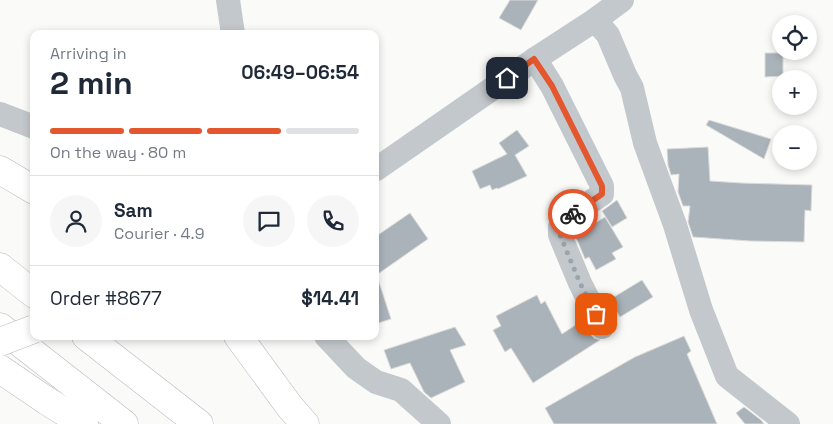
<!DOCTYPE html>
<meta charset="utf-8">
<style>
body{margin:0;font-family:"Space Grotesk",sans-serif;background:#f6f6f7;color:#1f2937;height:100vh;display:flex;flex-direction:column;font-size:19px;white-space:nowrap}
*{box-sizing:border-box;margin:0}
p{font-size:16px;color:#747a83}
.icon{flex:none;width:28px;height:28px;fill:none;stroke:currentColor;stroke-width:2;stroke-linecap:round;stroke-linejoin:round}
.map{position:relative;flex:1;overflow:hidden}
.side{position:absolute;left:30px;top:30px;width:349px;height:310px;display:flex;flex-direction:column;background:#fff;border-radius:10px;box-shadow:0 2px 8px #0003}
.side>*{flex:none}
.fabs{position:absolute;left:772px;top:15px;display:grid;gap:10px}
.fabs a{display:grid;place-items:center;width:45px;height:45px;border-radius:50%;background:#fff;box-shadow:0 2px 8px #0003;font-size:25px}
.pin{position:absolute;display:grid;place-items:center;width:42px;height:42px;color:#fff;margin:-21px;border-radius:10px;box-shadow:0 2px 8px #0006}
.courier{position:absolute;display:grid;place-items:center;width:50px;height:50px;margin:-25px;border:4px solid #e4572e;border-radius:50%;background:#fff;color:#222;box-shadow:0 1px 6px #0007}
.headline em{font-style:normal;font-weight:600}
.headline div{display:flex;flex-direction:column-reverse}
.headline{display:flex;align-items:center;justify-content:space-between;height:85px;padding:0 20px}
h1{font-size:32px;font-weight:600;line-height:38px}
.bar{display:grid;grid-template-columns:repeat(4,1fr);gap:8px 5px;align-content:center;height:60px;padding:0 20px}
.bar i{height:6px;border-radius:4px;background:#e0e1e3}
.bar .selected{background:#e4572e}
.bar p{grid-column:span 4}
.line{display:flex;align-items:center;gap:12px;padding:0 20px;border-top:1px solid #e0e1e3}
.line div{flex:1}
.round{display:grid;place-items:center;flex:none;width:52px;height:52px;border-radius:26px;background:#f6f6f7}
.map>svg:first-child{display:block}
.building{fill:#aab3b9;stroke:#dcdcda}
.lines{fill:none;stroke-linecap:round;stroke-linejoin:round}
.highway-casing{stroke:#b4b9bd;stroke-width:29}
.minor{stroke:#c3c8cc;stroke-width:24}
.highway{stroke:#fff;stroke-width:28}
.major-bridge-casing{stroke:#b5babe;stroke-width:29;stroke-linecap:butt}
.major-bridge{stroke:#fff;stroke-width:28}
.done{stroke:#99a4ac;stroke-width:5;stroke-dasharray:0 9}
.route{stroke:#e4572e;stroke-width:6}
</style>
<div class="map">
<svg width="833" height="424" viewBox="0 0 833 424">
<rect width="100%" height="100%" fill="#fafaf8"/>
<g class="building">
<polygon points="510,0 538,0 521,30 499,18"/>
<polygon points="765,53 783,53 783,76 765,77"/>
<polygon points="709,120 771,139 764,159 706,125"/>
<polygon points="517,130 529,146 515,155 527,176 498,189 497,188 492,190 490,185 480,189 472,171 507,154 499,143"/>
<polygon points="708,147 710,181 741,183 812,185 811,211 805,210 804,242 750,241 693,237 688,222 690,206 683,206 678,192 679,174 671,175 668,165 667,149"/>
<polygon points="617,200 627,218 612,227 602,211"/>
<polygon points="410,213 428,239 375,276 375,237"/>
<polygon points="605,217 623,247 612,253 616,259 596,270 589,257 585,259 575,235"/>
<polygon points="378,279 391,319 375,324 375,280"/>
<polygon points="642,280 653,297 620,317 609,300"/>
<polygon points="537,295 541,304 545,301 562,334 583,320 590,334 594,338 600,340 533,383 511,348 505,352 493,330 501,326 496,316"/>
<polygon points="455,327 466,345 450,350 465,382 431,398 424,392 410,363 391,369 384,350"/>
<polygon points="684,336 691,351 687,354 717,424 554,424 545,408 635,357"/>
<polygon points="744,407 761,420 764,424 745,424 736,413"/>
</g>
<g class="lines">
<g class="highway-casing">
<g id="highway">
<polyline points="0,170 34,190"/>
<polyline points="0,267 34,294"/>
<polyline points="0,327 124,424"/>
<polyline points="86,336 199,424"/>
<polyline points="238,336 290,407 305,424"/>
<polyline points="0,369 47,401 84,424"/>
</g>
</g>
<g class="minor">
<polyline points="228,0 233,34"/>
<polyline points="595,20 608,35 625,75 632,88 645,143 675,225 701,310 727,376 788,424"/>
<polyline points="535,59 552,86 602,186 602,194 566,219 560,227 560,235 580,283 602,327"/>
<polyline points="0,114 34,127"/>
<polyline points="375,170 535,59 595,20 622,0"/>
<polyline points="326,336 356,368 376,382 401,390 439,424"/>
</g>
<use href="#highway" class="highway"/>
<g class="major-bridge-casing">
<polyline id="major-bridge" points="0,342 34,329"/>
</g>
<use href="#major-bridge" class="major-bridge"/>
</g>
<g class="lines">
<path class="done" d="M573 214C565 220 560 224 560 235L580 283 596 314"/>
<polyline class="route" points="507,78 534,59 552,86 602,186 602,194 573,214"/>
</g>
</svg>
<div class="fabs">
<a><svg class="icon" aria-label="locate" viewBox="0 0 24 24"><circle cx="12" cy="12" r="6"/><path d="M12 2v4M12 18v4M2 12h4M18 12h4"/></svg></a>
<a>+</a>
<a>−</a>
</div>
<div class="pin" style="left:596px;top:314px;background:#ea580c"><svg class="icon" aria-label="bag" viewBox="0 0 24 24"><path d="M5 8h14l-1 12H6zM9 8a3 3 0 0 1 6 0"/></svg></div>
<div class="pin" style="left:507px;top:78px;background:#1f2937"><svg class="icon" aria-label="home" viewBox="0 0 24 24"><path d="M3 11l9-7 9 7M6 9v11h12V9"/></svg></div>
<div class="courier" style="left:573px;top:214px"><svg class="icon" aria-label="bike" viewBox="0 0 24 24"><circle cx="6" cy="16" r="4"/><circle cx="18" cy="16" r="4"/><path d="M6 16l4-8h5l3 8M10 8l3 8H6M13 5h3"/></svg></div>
<section class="side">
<div class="headline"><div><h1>2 min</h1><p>Arriving in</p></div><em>06:49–06:54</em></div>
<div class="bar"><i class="selected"></i><i class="selected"></i><i class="selected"></i><i></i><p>On the way · 80 m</p></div>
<div class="line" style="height:90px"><a class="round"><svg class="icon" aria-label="person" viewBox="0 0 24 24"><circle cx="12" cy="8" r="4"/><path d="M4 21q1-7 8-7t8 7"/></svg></a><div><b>Sam</b><p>Courier · 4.9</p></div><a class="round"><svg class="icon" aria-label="chat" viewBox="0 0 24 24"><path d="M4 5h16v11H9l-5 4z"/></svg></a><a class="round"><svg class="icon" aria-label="phone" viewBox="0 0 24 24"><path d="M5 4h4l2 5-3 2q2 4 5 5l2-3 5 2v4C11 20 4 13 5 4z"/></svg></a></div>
<div class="line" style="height:65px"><div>Order #8677</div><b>$14.41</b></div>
</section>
</div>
